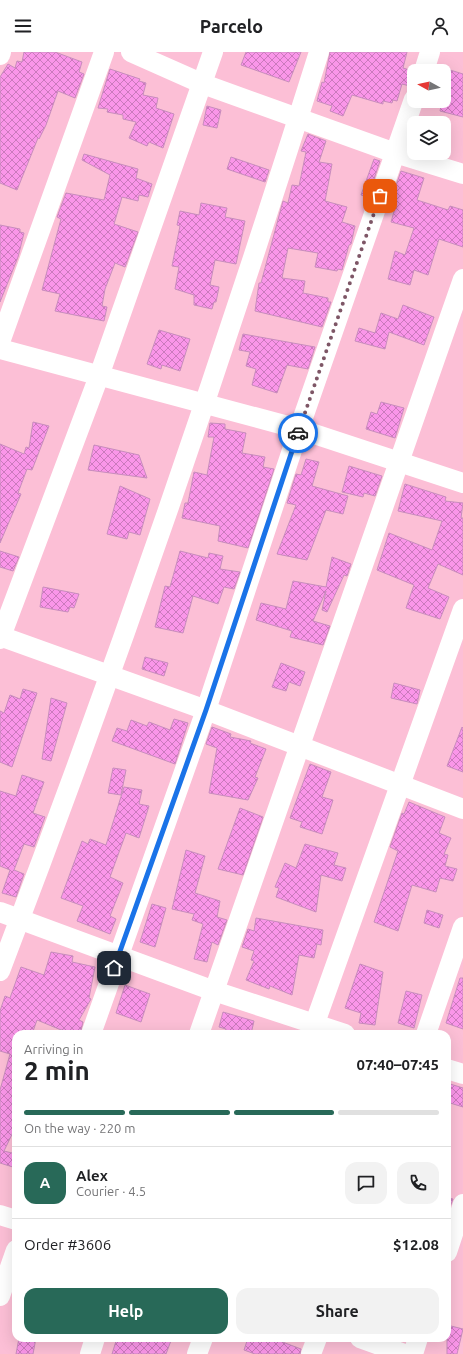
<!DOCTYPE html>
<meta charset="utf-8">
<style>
body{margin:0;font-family:Ubuntu,sans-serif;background:#f2f2f2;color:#202124;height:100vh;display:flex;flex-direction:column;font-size:15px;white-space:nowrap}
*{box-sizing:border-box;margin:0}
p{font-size:13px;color:#757577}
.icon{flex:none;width:22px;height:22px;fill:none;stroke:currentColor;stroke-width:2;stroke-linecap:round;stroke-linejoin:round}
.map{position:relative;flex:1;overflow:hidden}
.sheet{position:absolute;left:12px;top:978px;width:439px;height:312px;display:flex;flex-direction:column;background:#fff;border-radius:12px;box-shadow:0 4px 16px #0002}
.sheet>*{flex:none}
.needle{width:26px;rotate:278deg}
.controls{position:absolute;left:407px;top:12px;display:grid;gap:8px}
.controls a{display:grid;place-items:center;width:44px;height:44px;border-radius:8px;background:#fff;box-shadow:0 4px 16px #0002;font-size:20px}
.pin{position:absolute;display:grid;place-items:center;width:34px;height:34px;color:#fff;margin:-17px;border-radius:8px;box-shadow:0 2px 6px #0006}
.courier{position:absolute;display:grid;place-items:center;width:40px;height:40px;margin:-20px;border:3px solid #1a73e8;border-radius:50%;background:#fff;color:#222;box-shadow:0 1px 5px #0007}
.overview em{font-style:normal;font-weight:700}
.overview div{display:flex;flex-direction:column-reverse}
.overview{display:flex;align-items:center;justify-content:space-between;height:68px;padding:0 12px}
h1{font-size:26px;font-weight:700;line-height:30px}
.bar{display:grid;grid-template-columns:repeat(4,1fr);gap:6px 4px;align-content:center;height:48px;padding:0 12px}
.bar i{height:5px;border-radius:3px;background:#e0e0e0}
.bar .selected{background:#286958}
.bar p{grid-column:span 4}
.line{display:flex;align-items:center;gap:10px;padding:0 12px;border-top:1px solid #e0e0e0}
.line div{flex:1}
.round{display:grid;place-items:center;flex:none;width:42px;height:42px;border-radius:12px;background:#f2f2f2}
.button{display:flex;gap:8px;margin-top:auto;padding:8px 12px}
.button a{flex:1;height:46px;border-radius:12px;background:#286958;color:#fff;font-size:16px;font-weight:700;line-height:46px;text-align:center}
.button a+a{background:#f2f2f2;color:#202124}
header{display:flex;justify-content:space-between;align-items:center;height:52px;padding:0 12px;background:#fff;font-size:18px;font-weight:700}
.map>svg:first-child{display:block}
.building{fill:url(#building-cross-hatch);stroke:#c88dbd}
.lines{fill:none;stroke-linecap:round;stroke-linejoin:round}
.street{stroke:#fff;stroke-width:20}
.done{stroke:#7e5666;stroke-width:4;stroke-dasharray:0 7.2}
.route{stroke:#1a73e8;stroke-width:5}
</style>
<header><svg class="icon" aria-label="menu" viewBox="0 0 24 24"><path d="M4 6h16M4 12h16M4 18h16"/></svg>Parcelo<svg class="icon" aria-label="person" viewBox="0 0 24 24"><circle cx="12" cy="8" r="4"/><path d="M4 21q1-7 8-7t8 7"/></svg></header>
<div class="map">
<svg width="463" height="1302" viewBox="0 0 463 1302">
<defs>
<pattern id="building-cross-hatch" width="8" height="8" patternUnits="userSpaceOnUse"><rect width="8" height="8" fill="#fa96e9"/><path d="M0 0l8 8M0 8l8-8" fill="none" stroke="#cb7abd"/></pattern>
</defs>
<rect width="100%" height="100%" fill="#fcbfd6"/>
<g class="building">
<polygon points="24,0 55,0 82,10 79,20 84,22 75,46 58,39 46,73 39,87 38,86 17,138 0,131 0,25 8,12 15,16 17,9 22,10"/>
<polygon points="246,0 301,0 289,30 241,13"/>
<polygon points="330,0 407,0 403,16 413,19 414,35 402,32 397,49 393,48 392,51 383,49 383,52 352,43 343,64 330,59 332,54 317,49 322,30 324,31"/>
<polygon points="110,17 140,27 139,29 146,31 143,43 158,46 156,56 174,62 163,96 149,90 147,94 129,86 136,70 123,67 123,63 107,60 108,57 98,56"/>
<polygon points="447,17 463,22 463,65 440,59 442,49 444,49 444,26"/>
<polygon points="207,54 221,58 217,76 203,73"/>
<polygon points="308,82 326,89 319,110 332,112 325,149 347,155 342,170 355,174 351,192 349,193 342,218 338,217 337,219 315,215 318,201 288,196 282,226 305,229 303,241 328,246 328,250 331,250 322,275 255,259 259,231 261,231 283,149 288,151 292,133 299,134 306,100 301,99"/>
<polygon points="84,102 138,117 136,126 152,132 148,145 139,143 138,149 122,145 114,172 138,180 125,215 115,211 105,237 102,254 107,255 104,269 55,259 60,242 42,238 61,167 57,165 66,141 104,148 110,123 82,108"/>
<polygon points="231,105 269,118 265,130 227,117"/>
<polygon points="374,107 380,109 368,145 361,143"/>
<polygon points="401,119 424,126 417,148 448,158 450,154 463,158 463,195 439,187 428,223 414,218 410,233 388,227 395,199 405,203 414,176 391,170 395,156 389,154"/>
<polygon points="201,151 227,156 225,165 245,169 236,212 215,208 210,233 219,235 216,250 214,250 212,257 194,253 194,243 175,237 179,215 172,214 180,174 177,173 180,159 199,163"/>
<polygon points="0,173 20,177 20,180 24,181 18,205 0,250"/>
<polygon points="403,253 434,265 424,293 389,280 385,297 355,289 359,276 375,281 381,261 398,267"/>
<polygon points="159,278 190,287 180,319 162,313 161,317 147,312"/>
<polygon points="243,282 315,295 308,317 287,313 277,341 252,333 256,317 246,314 250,300 239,298"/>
<polygon points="381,350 404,356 395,386 366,377 371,360 377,362"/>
<polygon points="33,370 49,374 32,418 27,417 18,441 21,442 0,491 0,392 24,402 26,395 29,396"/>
<polygon points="210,371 225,372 225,377 246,381 242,401 265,405 263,415 274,417 248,496 218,489 220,474 182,466 185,451 188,451 194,420 207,423 214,385 208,385"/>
<polygon points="94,393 139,403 147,426 88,418"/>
<polygon points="306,407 319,410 312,434 348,444 343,462 326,458 307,508 277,502 296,453 287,451 296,422 301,423"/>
<polygon points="349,414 382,424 375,444 364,441 363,445 342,440"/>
<polygon points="405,432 446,445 445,449 463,451 461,466 463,466 463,523 438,512 428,536 449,545 440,567 406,556 414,533 377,518 389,481 432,498 442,469 398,459"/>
<polygon points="120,434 150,447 140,483 129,480 127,487 107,482"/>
<polygon points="0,499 19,505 13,519 0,515"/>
<polygon points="180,499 208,506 209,501 223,504 220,517 240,520 234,537 224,535 218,552 193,544 183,581 155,575 165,534 170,535"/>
<polygon points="332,505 351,512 347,524 344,523 327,560 322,558 326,539 313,569 330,574 323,593 290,585 292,579 256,568 261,551 286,557 293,529 326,535"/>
<polygon points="43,535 79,542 74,556 70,555 68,560 40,555"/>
<polygon points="145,605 168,611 164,624 142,617"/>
<polygon points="281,611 305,620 300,634 289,630 286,639 272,635"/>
<polygon points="394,631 420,638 417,652 391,646"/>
<polygon points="23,637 37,641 12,715 0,710 0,659 4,661 10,643 20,647"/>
<polygon points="51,646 67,651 51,709 42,707"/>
<polygon points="174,667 188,671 175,712 112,689 117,676 127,679 131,668 147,674 149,670 170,678"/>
<polygon points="212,675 231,682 230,685 251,689 250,691 266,697 255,725 258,726 248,748 209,741 217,696 206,692"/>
<polygon points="462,675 463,676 463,720 447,714"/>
<polygon points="310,712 331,720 322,745 333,748 322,782 300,775 302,770 290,766"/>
<polygon points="113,716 126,718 121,743 108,741"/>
<polygon points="22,723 44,730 33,761 45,765 34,795 24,792 14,818 24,822 16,845 2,841 10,818 0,814 0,739 16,744"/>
<polygon points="124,735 142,738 139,752 149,754 139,786 126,781 110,825 123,831 110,864 116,867 110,882 77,869 83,854 61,846 82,789 88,792 90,787 106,793"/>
<polygon points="409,750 445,765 439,781 451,786 444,802 448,803 445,814 457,817 453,829 440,826 436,840 412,833 398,879 374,870 398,799 390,795 402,761 404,762"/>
<polygon points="240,756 263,765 243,823 218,817"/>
<polygon points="305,792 338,801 334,813 346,816 342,829 321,823 316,860 276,845 279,836 275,835 285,811 296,816"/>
<polygon points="186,798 205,804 195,841 220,849 217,865 227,868 218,893 212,890 207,910 194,907 203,872 192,868 194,862 172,857"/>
<polygon points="152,852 166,856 155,895 140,890"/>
<polygon points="427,858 443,863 439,876 424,871"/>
<polygon points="256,866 323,878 321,893 317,892 314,906 299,903 292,943 270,934 269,937 246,928 254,909 251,908 254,899 242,895 248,877 254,879"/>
<polygon points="51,900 73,904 72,910 95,915 89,946 91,947 79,968 83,970 80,982 71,982 37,968 32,982 16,982 16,1074 4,1099 16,1102 16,1116 0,1111 0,1038 10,1002 0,999 0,959 5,944 10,946 21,915 44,923"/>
<polygon points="360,912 383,920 375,973 359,971 361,961 345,956"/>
<polygon points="460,926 463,926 463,977 446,971"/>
<polygon points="125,933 150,942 141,970 116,961"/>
<polygon points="406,939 422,943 414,976 398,971"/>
<polygon points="223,960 254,969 251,982 225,982 226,977 219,975"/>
<polygon points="447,1031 463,1036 463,1055 447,1050"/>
<polygon points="447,1145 453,1147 447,1163"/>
<polygon points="447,1273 463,1277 457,1302 447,1302"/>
<polygon points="19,1286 36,1286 33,1302 16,1302"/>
<polygon points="117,1286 172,1286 166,1302 112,1302"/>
<polygon points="248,1286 272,1286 301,1297 300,1302 255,1302 244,1298"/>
</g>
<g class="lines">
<g class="street">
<polyline points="131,0 203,32 395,101 463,122"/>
<polyline points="0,3 1,0"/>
<polyline points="424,19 430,0"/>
<polyline points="0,290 104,0"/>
<polyline points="0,297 299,377 463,431"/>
<polyline points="0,584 206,658 463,757"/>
<polyline points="0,587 99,324 213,0"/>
<polyline points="0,860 214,939 345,982"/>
<path d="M0 919C116 616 222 309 319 0"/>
<polyline points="91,982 206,658 299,377 414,47"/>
<polyline points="199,982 463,227"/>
<polyline points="311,982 463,557"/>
<polyline points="426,982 463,875"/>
<polyline points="447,1017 463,1022"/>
<polyline points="0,1163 16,1168"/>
<polyline points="447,1200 463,1152"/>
<polyline points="0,1244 16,1198"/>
<polyline points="360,1286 404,1302"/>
<polyline points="90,1302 95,1286"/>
<polyline points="197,1302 203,1286"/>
<polyline points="311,1302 317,1286"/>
<polyline points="413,1302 418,1286"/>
</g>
</g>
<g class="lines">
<polyline class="done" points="298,381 380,144"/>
<polyline class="route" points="114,916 206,658 298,381"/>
</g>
</svg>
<div class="controls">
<a><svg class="needle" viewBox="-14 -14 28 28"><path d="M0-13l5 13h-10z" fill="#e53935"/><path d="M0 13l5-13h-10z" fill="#757577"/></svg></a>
<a><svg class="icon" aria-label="layers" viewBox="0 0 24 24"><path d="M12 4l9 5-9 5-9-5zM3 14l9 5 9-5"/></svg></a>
</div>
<div class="pin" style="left:380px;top:144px;background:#ea580c"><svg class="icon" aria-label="bag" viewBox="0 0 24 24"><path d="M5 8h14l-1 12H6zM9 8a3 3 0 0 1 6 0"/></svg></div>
<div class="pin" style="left:114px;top:916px;background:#1f2937"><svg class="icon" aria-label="home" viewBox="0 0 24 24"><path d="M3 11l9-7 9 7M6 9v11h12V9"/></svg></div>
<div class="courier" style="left:298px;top:381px"><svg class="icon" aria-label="car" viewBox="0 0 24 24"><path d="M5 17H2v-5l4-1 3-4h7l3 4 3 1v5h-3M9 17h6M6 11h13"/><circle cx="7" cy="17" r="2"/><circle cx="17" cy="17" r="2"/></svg></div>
<section class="sheet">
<div class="overview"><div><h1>2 min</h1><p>Arriving in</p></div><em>07:40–07:45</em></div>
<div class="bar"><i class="selected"></i><i class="selected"></i><i class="selected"></i><i></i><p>On the way · 220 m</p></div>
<div class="line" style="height:72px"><b class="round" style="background:#286958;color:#fff">A</b><div><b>Alex</b><p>Courier · 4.5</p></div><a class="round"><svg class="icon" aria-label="chat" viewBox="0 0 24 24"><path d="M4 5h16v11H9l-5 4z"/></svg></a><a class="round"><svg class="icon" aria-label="phone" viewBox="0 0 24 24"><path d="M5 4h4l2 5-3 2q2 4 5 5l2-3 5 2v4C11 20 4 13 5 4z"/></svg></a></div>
<div class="line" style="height:52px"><div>Order #3606</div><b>$12.08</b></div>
<div class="button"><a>Help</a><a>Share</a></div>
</section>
</div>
